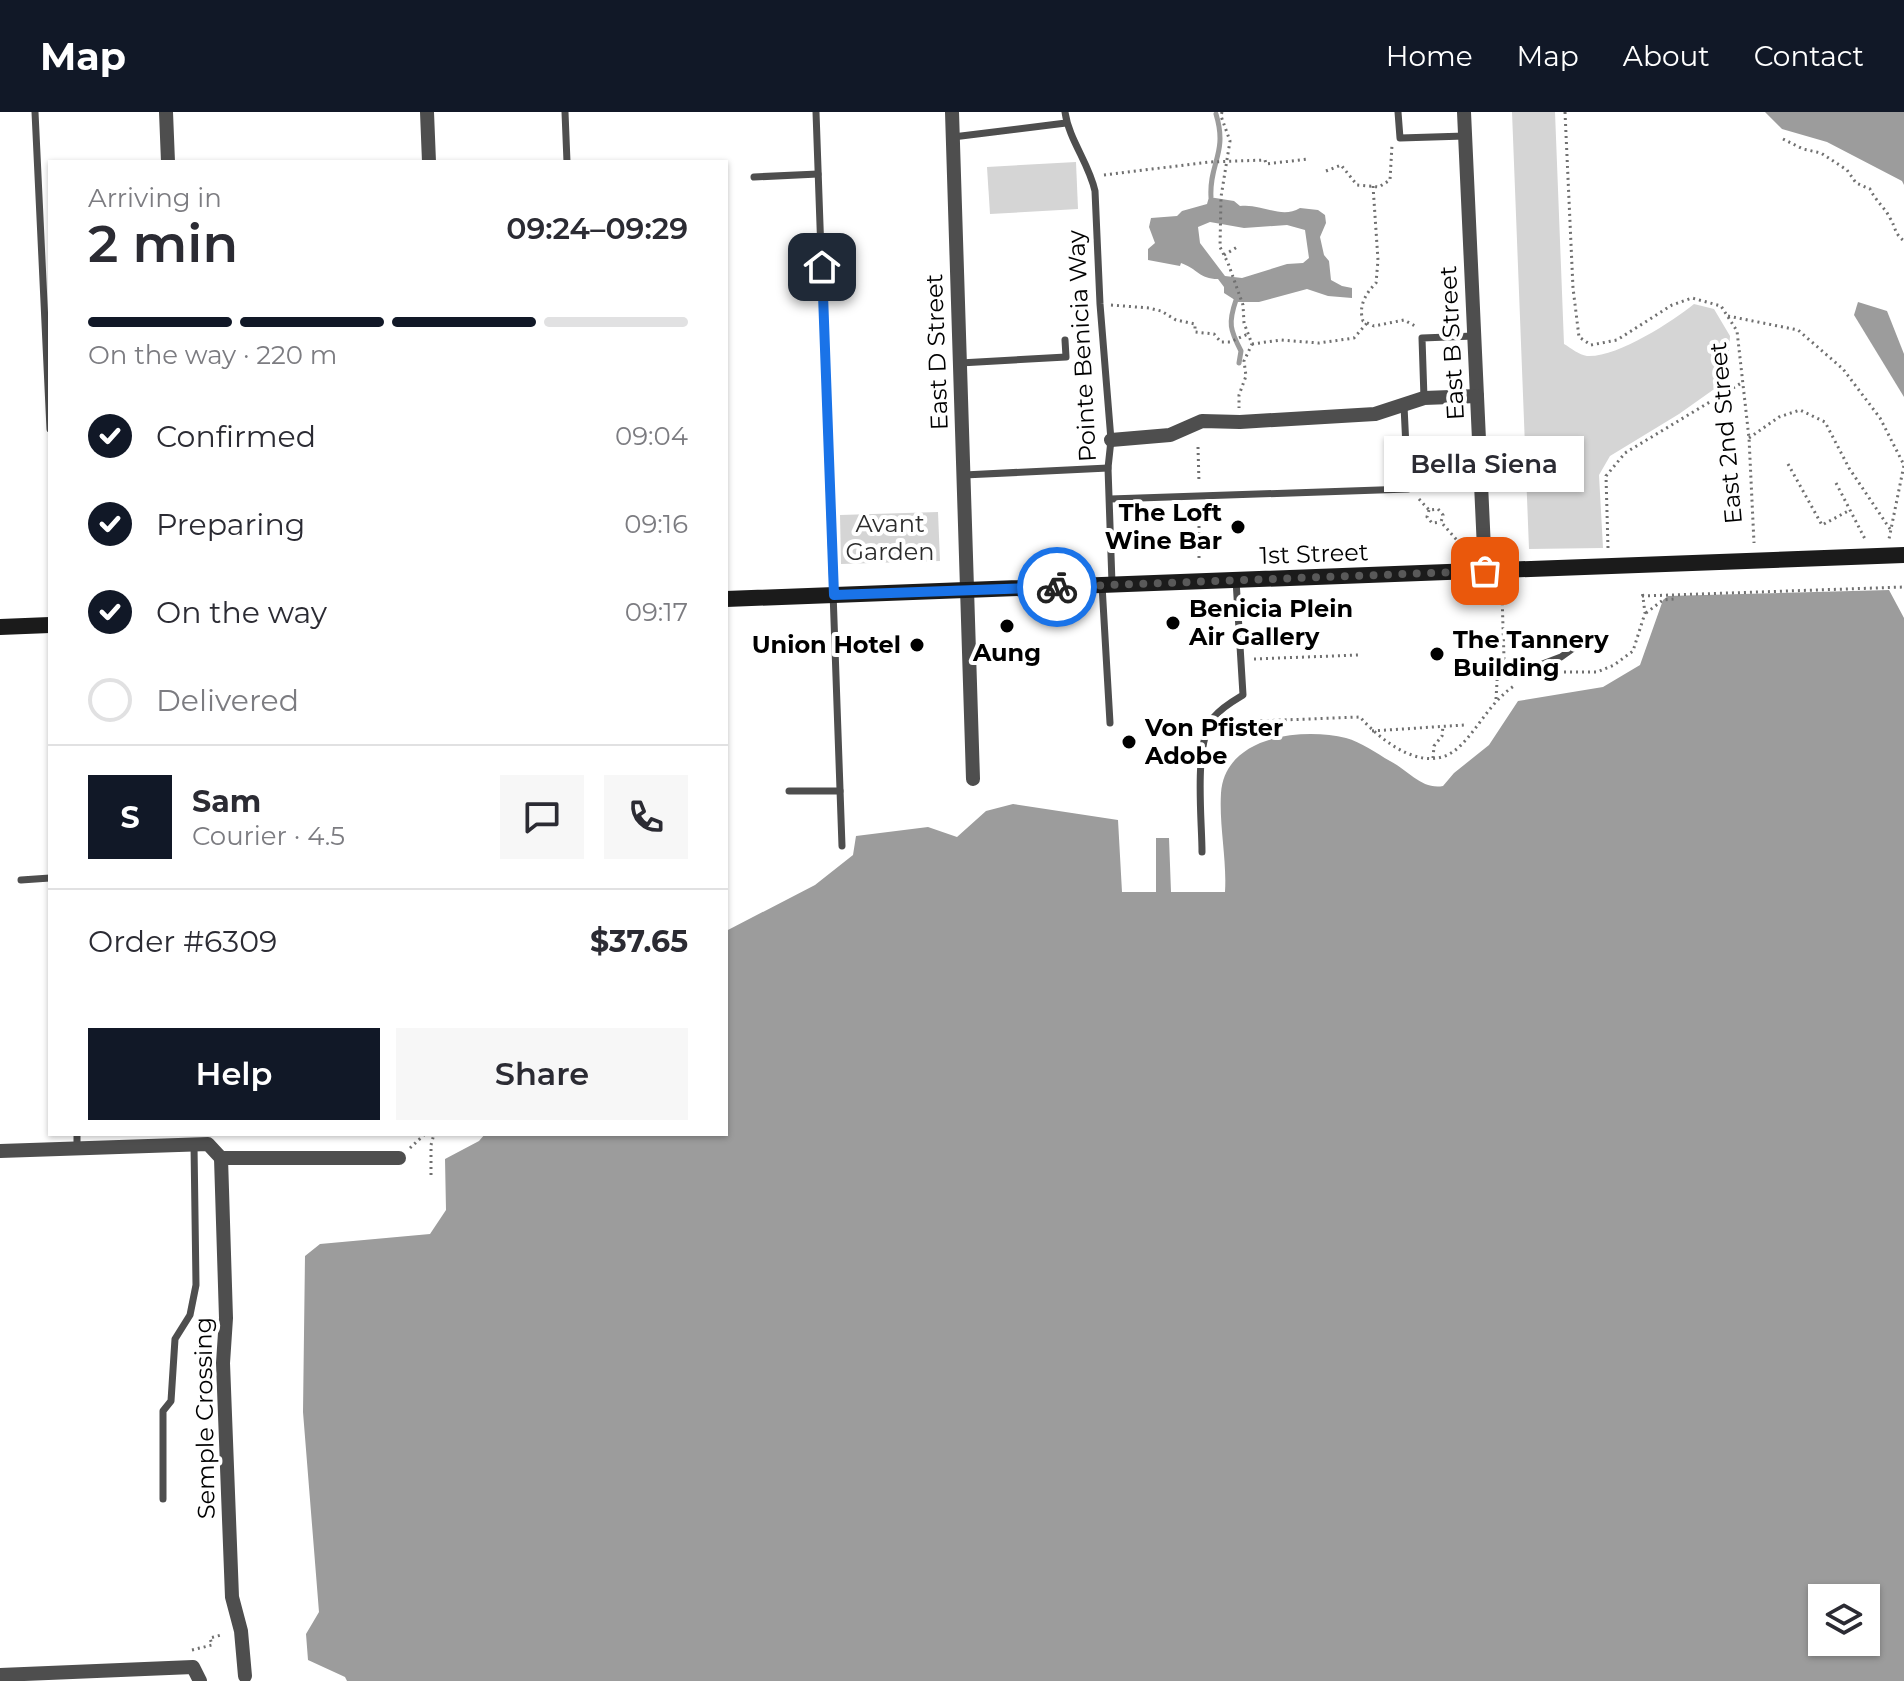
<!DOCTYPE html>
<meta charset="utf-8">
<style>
body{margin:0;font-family:Montserrat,sans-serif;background:#f7f7f7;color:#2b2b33;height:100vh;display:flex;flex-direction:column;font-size:30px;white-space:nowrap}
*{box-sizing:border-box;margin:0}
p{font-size:26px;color:#7c7c81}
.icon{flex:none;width:44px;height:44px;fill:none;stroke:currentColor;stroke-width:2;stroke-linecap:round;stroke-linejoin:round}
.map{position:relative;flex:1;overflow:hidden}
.drawer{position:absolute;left:48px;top:48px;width:680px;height:976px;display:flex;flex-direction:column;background:#fff;border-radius:0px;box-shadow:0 2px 6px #0004}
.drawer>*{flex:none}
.controls{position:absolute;left:1808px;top:1472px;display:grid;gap:16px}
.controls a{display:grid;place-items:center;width:72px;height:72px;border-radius:0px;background:#fff;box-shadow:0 2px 6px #0004;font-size:40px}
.pin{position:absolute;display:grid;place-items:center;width:68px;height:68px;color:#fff;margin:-34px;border-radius:16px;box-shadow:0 4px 12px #0006}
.courier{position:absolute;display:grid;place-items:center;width:80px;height:80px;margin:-40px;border:6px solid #1a73e8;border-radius:50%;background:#fff;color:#222;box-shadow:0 2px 10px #0007}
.bubble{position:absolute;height:56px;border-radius:0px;background:#fff;box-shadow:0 2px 6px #0004;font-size:26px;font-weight:600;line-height:56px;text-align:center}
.headline em{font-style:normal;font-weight:600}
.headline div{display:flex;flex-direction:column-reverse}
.headline{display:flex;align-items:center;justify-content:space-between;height:136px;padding:0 40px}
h1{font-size:52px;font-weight:600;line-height:60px}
.bar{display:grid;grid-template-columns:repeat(4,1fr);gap:12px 8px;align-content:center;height:96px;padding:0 40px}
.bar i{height:10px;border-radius:6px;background:#e1e1e2}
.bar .on{background:#111827}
.bar p{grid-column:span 4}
.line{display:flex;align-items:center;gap:20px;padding:0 40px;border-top:2px solid #e1e1e2}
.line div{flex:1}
.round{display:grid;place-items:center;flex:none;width:84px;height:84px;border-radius:0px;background:#f7f7f7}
ol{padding:0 40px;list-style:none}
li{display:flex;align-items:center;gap:24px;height:88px}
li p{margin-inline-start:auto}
li .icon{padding:8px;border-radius:50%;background:#111827;color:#fff;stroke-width:4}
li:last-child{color:#7c7c81}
li i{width:44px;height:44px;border:4px solid #e1e1e2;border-radius:50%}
.primary-button{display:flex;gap:16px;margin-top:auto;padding:16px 40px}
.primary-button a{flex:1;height:92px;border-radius:0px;background:#111827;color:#fff;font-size:32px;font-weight:600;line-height:92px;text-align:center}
.primary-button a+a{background:#f7f7f7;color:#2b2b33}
header{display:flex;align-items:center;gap:48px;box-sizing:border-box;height:112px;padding:0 40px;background:#111827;color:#fff}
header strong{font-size:38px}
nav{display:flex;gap:44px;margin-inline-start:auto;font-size:28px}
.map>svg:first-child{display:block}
.green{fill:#d5d5d5}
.water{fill:#9c9c9c;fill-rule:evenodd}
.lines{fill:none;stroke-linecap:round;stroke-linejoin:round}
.stream{stroke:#9c9c9c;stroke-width:5}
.path{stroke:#707070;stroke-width:3;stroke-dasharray:2 4;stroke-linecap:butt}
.lane{stroke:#4e4e4e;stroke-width:7}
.street{stroke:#4e4e4e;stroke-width:14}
.secondary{stroke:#1b1b1b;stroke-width:16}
.done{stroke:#595959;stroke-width:8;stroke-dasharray:0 14.4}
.route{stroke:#1a73e8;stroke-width:10}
.poi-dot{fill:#000;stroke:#fff;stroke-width:3}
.labels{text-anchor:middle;stroke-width:8;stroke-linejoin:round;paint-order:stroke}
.street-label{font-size:24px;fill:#000;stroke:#fff}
.poi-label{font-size:24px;font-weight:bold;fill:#000;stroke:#fff;text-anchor:start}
.park-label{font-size:24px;fill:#2c2c2c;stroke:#fff}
</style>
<header>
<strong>Map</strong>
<nav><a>Home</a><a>Map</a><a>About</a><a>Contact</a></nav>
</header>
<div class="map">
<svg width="1904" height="1569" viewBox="0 0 1904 1569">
<rect width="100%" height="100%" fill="#fff"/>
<g class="green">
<path d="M1512 0H1555L1564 232C1571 236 1579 243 1587 244 1616 246 1672 210 1694 192L1714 197 1730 224 1727 268 1679 302 1610 344 1599 363 1603 436 1529 437Z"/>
<polygon points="1076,50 1078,97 990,102 987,55"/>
<polygon points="938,400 940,449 841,452 840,403"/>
</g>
<g class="water">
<polygon points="1765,0 1904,0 1904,73 1902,69 1827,30 1782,17"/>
<path d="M1209 85 1234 89 1240 94C1262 91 1281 108 1300 96L1318 98 1325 103 1326 111 1320 125 1324 143 1329 149 1331 168 1342 174 1352 176V186L1328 184 1307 177 1259 190H1238L1224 181V175L1218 167C1199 167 1198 157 1181 151L1180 154 1148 148V137L1155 131 1149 115 1151 106 1177 104 1182 99 1207 92ZM1210 110 1244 116 1287 113 1305 118 1309 146 1303 151 1287 152 1242 166 1225 164 1200 131 1198 115Z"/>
<polygon points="1858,190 1887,199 1904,242 1904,285 1854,203"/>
<path d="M1889 478 1904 506V1569H347L345 1565 308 1548 306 1522 319 1500 303 1300 305 1144 320 1132 430 1122 446 1098 445 1047 479 1029 485 1022H726V819L815 773 853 743 856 724 928 715 957 725 986 699 1013 692 1118 708 1122 780H1156V726H1169L1171 780H1225C1227 747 1219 714 1221 681 1225 624 1302 615 1346 626 1361 630 1376 641 1390 649 1408 658 1422 678 1443 674L1454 661 1489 633 1518 589 1603 575 1640 553 1663 488 1668 484ZM1822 1486H1866V1530H1822Z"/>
</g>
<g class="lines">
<g class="stream">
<path d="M1211 85C1209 51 1228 41 1216 2"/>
<path d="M1236 188C1228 211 1230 218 1241 239L1239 251"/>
</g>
<g class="path">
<polyline points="1222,0 1221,4 1230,29 1221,85 1220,135 1228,151 1243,193 1244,211 1252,232 1244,249 1246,264 1239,283 1239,296"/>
<polyline points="1565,0 1573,176 1579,225 1591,233 1617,228 1672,193 1692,186 1721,194 1737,219 1749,326 1754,431"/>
<path d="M1783 27 1803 37 1821 41 1847 58 1856 71 1870 77C1875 88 1885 96 1890 106 1896 116 1894 121 1904 129"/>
<polyline points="1326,59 1341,53 1357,73 1379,75 1390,68 1392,33"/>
<polyline points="1104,63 1209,50 1265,48 1266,52 1308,47"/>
<path d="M1373 74 1378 148 1376 171C1366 181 1358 194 1363 209L1374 214 1404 208 1417 215"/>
<polyline points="1224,143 1239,134"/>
<polyline points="1111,193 1149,196 1161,199 1176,208 1195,212 1195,220 1214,222 1221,230 1230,230 1248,222"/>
<polyline points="1728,204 1798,218 1843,257 1880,306 1904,353 1889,427"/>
<polyline points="1252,232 1281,228 1319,231 1354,226 1367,211"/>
<polyline points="1749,326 1779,305 1800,298 1825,310 1849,356 1890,417"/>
<polyline points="1198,335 1199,371"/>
<polyline points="1788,352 1822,413 1850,398"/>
<polyline points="1836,371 1865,427"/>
<polyline points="1419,387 1429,398 1438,397 1443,403 1441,410 1462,434"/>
<polyline points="1199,396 1199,448"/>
<polyline points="1429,398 1427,405 1432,411 1441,410"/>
<polyline points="1608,436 1606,364 1625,341 1743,270"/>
<polyline points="1642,484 1904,475"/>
<polyline points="1646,501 1663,488 1674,487"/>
<polyline points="1254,547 1358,543"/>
<polyline points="1558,560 1597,560 1614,553 1633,539 1645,501 1642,478"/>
<polyline points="1496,587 1498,553 1504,546 1502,483"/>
<path d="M1224 614 1241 621 1257 609 1360 605C1382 630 1427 665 1459 635 1479 616 1490 590 1514 574"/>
<polyline points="1372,619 1464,613"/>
<polyline points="1433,646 1434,634 1442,624 1443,614"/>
<polyline points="410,1036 425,1022"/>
<polyline points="431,1063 431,1033 434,1022"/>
<polyline points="192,1538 212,1533 210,1526 221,1523"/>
</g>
<g class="lane">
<polyline points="35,0 50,317"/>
<polyline points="565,0 567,50"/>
<polyline points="816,0 842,734"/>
<path d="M1065 0C1069 28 1089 51 1095 79L1100 192 1111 328 1108 356 1112 471"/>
<polyline points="1398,0 1400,26 1465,24"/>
<polyline points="953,25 1066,11"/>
<polyline points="754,65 818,62"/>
<polyline points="960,251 1066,245 1065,228"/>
<polyline points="1424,286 1422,226 1474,224"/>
<polyline points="964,363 1108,356"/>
<polyline points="1110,387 1408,377 1404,294"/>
<polyline points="1102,473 1110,611"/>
<polyline points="1516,562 1561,545 1582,530"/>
<polyline points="789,679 840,679"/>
<path d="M1202 740C1202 706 1193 632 1214 605 1222 595 1233 589 1243 583L1236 468"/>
<polyline points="21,768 50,766"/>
<polyline points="77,1022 77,1037"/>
<polyline points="163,1387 163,1299 171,1289 175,1227 190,1203 196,1173 194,1033"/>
</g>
<g class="street">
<polyline points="166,0 168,50"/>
<polyline points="427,0 429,50"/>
<polyline points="952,0 973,667"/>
<polyline points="1464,0 1485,459"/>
<polyline points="1111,328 1170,323 1202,309 1240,310 1375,302 1424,286 1477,284"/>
<polyline points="0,1039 208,1032 221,1046"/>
<polyline points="221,1046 226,1206 223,1251 232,1485 241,1519 245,1564"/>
<polyline points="221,1046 399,1046"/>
<polyline points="0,1563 193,1555 200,1569"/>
</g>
<g class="secondary">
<polyline points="726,487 1904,443"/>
<polyline points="0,515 50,513"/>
</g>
</g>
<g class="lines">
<polyline class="done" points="1057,475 1485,459"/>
<polyline class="route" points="822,155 834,483 1057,475"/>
</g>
<g class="poi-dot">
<circle cx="1238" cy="415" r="8"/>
<circle cx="1173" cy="511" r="8"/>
<circle cx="1007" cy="514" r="8"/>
<circle cx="917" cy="533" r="8"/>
<circle cx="1437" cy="542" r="8"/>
<circle cx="1129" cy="630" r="8"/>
</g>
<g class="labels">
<g class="street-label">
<text transform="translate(1452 231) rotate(-93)" y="8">East B Street</text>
<text transform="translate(1082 234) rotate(-93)" y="8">Pointe Benicia Way</text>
<text transform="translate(937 240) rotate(-92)" y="8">East D Street</text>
<text transform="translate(1726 321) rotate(-95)" y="8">East 2nd Street</text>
<text transform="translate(1314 442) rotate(-2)" y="8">1st Street</text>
<text transform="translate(205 1306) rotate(-91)" y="8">Semple Crossing</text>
</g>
<g class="poi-label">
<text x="1222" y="409" text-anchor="end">The Loft<tspan x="1222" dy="28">Wine Bar</tspan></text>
<text x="1189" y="505">Benicia Plein<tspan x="1189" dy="28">Air Gallery</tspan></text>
<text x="1453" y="536">The Tannery<tspan x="1453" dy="28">Building</tspan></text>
<text x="901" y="541" text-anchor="end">Union Hotel</text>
<text x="1007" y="549" text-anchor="middle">Aung</text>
<text x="1145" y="624">Von Pfister<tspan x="1145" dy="28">Adobe</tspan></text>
</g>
<g class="park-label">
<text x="890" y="420">Avant<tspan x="890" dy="28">Garden</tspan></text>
</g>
</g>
</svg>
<div class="controls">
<a><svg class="icon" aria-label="layers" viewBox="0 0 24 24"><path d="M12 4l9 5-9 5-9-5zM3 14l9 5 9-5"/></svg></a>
</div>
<div class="pin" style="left:1485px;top:459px;background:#ea580c"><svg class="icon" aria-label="bag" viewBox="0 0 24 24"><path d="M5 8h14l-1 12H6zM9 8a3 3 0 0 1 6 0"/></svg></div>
<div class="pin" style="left:822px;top:155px;background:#1f2937"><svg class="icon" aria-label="home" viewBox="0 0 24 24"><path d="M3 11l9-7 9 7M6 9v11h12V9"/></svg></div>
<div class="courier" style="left:1057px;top:475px"><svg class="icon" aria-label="bike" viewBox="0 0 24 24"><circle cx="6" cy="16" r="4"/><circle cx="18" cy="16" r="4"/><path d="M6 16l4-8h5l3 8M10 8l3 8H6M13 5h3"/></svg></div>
<div class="bubble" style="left:1384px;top:324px;width:200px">Bella Siena</div>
<section class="drawer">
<div class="headline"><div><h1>2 min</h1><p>Arriving in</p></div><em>09:24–09:29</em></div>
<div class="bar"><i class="on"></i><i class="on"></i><i class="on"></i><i></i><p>On the way · 220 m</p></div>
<ol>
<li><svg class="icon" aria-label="check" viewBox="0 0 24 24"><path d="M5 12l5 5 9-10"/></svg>Confirmed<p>09:04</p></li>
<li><svg class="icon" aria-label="check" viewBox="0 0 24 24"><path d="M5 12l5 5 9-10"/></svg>Preparing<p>09:16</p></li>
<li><svg class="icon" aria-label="check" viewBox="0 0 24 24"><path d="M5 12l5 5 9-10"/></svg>On the way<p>09:17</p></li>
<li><i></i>Delivered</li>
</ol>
<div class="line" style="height:144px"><b class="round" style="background:#111827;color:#fff">S</b><div><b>Sam</b><p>Courier · 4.5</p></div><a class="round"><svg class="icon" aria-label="chat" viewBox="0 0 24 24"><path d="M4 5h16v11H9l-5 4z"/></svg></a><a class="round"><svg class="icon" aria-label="phone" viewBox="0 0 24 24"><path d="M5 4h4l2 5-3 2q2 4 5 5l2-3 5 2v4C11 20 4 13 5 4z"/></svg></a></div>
<div class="line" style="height:104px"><div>Order #6309</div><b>$37.65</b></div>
<div class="primary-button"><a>Help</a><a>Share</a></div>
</section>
</div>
